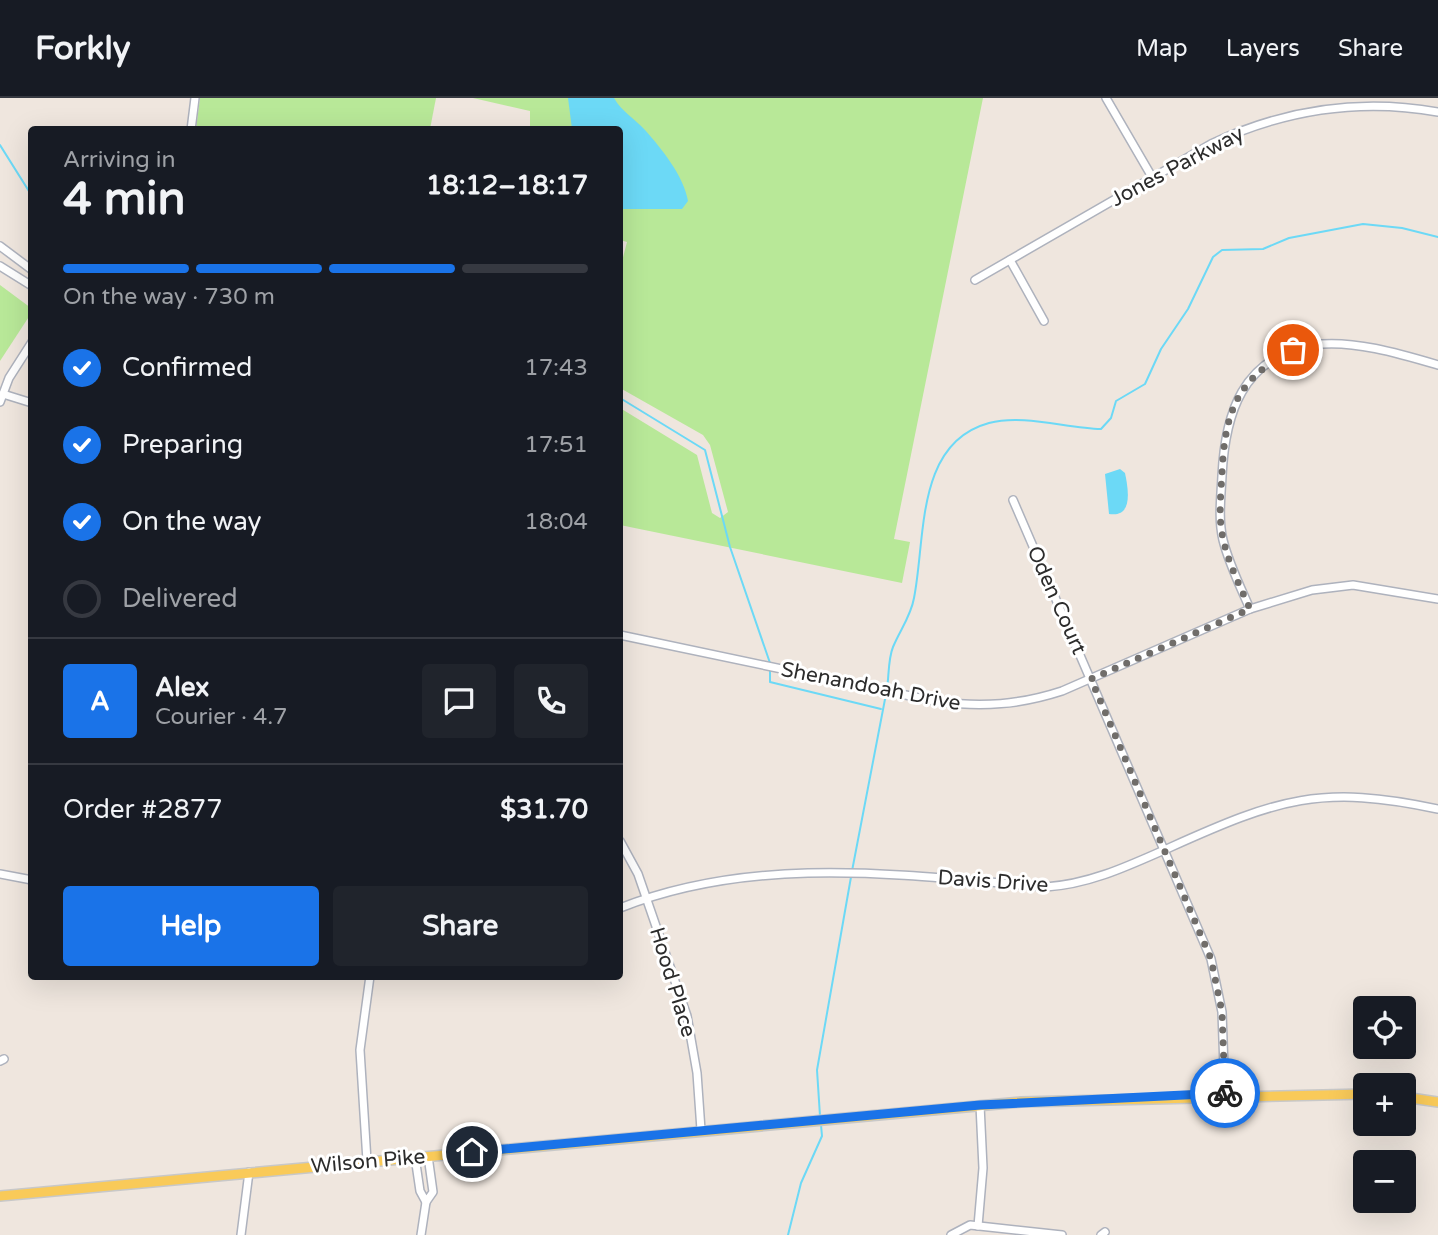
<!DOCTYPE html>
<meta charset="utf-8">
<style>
body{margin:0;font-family:"Varela Round",sans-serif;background:#20242c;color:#f1f3f6;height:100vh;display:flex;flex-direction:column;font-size:26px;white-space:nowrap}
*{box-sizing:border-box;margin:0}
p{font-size:23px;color:#9ea1a6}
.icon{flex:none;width:38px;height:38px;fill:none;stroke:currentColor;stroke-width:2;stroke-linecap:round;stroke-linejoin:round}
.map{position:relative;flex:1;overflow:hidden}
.drawer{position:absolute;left:28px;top:28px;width:595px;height:854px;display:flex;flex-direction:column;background:#171b24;border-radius:7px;box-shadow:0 7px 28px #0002}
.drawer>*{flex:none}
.fabs{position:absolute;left:1353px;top:898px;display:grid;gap:14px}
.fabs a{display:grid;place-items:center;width:63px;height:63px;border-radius:7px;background:#171b24;box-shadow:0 7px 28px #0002;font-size:35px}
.pin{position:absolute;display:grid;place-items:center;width:60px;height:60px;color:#fff;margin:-30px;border:4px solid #fff;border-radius:50%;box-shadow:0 2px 7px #0007}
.courier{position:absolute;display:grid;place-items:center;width:70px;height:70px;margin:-35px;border:5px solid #1a73e8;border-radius:50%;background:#fff;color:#222;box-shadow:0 2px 9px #0007}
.headline em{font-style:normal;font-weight:800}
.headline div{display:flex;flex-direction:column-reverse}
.headline{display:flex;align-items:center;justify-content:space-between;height:119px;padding:0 35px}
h1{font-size:46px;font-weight:800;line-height:52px}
.bar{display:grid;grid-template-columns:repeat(4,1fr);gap:10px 7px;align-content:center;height:84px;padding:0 35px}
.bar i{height:9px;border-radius:5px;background:#363941}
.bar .active{background:#1a73e8}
.bar p{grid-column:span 4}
.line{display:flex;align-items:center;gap:18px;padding:0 35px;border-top:2px solid #363941}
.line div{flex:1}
.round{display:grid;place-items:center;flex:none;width:74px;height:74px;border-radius:7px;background:#20242c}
ol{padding:0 35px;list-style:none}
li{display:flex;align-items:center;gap:21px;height:77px}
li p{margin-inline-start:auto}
li .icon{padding:7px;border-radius:50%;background:#1a73e8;color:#fff;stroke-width:4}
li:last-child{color:#9ea1a6}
li i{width:38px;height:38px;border:4px solid #363941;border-radius:50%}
.button{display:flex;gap:14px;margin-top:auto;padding:14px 35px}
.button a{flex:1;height:80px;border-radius:7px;background:#1a73e8;color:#fff;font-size:28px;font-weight:800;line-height:80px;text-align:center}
.button a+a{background:#20242c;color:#f1f3f6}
header{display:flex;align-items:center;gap:42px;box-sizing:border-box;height:98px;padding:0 35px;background:#171b24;border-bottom:2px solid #363941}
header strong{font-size:33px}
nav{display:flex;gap:38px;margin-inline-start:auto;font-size:24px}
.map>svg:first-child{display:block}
.green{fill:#b8e898}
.water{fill:#6cd9f6}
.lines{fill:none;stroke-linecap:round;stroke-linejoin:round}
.stream{stroke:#6cd9f6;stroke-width:2}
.minor-casing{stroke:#aeb2bd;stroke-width:10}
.major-casing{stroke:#c8c8c8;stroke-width:12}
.minor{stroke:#fff;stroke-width:7}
.major{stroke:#f9ca59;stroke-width:9}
.done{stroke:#706d6a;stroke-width:7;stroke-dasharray:0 12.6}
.route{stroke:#1a73e8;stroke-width:9}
.labels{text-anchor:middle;stroke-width:6;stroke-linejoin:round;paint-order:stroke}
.street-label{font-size:21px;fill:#2c2c2c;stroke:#fff}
</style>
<header>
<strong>Forkly</strong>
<nav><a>Map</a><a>Layers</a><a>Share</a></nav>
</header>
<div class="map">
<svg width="1438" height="1137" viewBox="0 0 1438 1137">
<rect width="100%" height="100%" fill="#efe6de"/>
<g class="green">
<polygon points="200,0 436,0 430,31 196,31"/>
<polygon points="473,0 983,0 894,441 910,444 902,485 620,427 620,310 697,357 712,415 720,420 728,414 710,347 703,337 620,290 621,167 627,144 620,142 620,32 530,31 530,13"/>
<polygon points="0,187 31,210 32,214 0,263"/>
</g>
<g class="water">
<path d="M568 0H614C622 14 634 20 645 32 661 50 684 78 688 103L682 111H620V32L572 31Z"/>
<path d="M1120 371 1125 375C1128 390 1134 420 1109 416L1105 376Z"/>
</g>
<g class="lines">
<g class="stream">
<polyline points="0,47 32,98"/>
<polyline points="620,300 705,352 730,449 770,565"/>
<polyline points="770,571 770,584 881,611"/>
<path d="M887 591C889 578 888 561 893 549 900 532 911 518 914 500 926 440 915 345 989 325 1023 316 1066 330 1101 331L1111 320 1116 303 1145 286 1161 251 1188 211 1213 159 1222 152 1263 151 1289 140 1363 126 1402 130 1438 139"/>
<polyline points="852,773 886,596"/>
<polyline points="820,1018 817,972 851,779"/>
<polyline points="788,1137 801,1085 822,1038 821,1027"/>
</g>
<g class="minor-casing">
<g id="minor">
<polyline points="1106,0 1152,79"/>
<polyline points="191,32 195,0"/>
<polyline points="0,148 32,172"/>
<polyline points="1010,162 1044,223"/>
<polyline points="0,168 32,188"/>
<path d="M975 182 1211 46C1283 12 1359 0 1438 14"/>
<polyline points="3,296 32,305"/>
<polyline points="0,304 9,280 32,244"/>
<polyline points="1013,402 1211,861 1222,914 1225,998"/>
<path d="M1250 511C1240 488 1229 466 1223 442 1218 421 1221 399 1222 378 1225 316 1242 259 1313 247 1351 241 1401 256 1438 267"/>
<path d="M620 537 939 604C983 609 1019 607 1062 593L1250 511 1312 492 1353 487 1438 501"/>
<polyline points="620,743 638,776 687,918 697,975 701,1032"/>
<polyline points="0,776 32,782"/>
<path d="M620 810C756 756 903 777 1046 789 1091 786 1130 767 1171 749 1278 701 1321 686 1438 711"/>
<polyline points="0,963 4,961"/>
<polyline points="415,1059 420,1093 426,1104 433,1094 428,1058"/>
<polyline points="367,1063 360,952 370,878"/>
<polyline points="978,1128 983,1070 980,1007"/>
<polyline points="241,1137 249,1074"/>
<polyline points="421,1137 426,1104"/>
<polyline points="951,1137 970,1127 1062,1137"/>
<polyline points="1101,1137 1105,1134"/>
</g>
</g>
<g class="major-casing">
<g id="major">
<polyline points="1404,999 1438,1004"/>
<polyline points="0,1098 1021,1004 1365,996"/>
</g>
</g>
<use href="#minor" class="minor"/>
<use href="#major" class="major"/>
</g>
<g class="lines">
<path class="done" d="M1225 995 1222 914 1211 861 1091 581 1250 511C1240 488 1228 465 1223 440 1218 419 1221 396 1222 375 1225 314 1236 281 1293 252"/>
<polyline class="route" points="472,1054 980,1007 1225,995"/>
</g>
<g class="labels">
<g class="street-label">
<text transform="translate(1177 68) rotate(-28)" y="7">Jones Parkway</text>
<text transform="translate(1057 502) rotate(66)" y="7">Oden Court</text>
<text transform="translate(871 588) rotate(11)" y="7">Shenandoah Drive</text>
<text transform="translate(993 783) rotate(4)" y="7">Davis Drive</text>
<text transform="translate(673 884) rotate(73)" y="7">Hood Place</text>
<text transform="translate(368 1063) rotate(-5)" y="7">Wilson Pike</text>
</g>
</g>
</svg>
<div class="fabs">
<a><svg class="icon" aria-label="locate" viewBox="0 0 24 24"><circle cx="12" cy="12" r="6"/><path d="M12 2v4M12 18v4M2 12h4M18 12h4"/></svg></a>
<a>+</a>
<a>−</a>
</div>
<div class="pin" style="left:1293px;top:252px;background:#ea580c"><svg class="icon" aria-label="bag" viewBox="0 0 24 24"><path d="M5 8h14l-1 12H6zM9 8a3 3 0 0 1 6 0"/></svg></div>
<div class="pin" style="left:472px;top:1054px;background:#1f2937"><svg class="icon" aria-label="home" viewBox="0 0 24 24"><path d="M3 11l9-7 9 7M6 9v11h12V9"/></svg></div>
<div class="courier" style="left:1225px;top:995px"><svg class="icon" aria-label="bike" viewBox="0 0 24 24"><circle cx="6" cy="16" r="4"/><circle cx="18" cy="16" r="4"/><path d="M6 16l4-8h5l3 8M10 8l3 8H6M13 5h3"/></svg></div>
<section class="drawer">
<div class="headline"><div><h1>4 min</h1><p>Arriving in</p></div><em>18:12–18:17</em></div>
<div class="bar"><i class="active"></i><i class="active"></i><i class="active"></i><i></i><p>On the way · 730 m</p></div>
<ol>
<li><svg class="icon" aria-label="check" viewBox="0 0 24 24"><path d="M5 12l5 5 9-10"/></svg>Confirmed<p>17:43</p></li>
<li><svg class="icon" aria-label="check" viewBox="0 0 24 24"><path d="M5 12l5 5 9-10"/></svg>Preparing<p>17:51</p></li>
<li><svg class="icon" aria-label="check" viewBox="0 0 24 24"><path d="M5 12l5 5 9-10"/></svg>On the way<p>18:04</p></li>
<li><i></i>Delivered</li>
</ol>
<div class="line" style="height:126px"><b class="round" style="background:#1a73e8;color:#fff">A</b><div><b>Alex</b><p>Courier · 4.7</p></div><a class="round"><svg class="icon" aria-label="chat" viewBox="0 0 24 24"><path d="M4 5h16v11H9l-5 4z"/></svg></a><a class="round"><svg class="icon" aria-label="phone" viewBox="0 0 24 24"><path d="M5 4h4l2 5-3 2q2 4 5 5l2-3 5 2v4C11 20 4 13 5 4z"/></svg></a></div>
<div class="line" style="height:91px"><div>Order #2877</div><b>$31.70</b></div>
<div class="button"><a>Help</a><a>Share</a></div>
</section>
</div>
